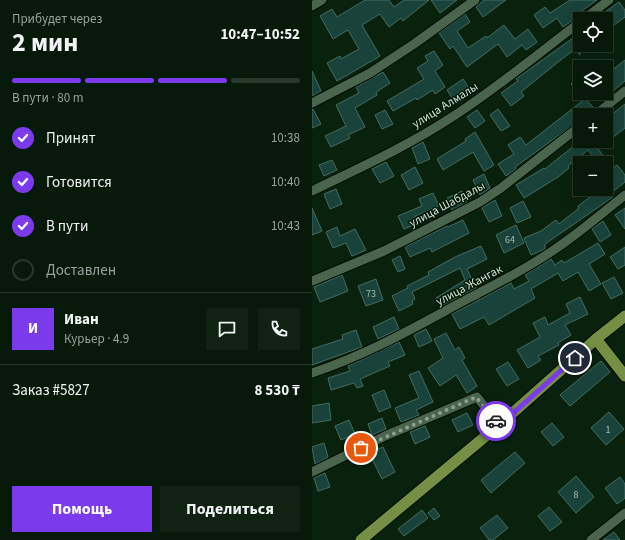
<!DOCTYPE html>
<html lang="ru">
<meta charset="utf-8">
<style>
body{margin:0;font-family:"Source Sans 3",sans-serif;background:#102313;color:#f1f3f6;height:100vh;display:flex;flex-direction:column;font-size:15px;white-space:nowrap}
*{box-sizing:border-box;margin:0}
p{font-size:13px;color:#98a19c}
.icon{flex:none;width:22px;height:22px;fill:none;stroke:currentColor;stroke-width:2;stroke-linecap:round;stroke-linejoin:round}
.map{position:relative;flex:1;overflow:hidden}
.drawer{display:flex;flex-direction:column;background:#071a0a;width:312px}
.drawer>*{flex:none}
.fabs{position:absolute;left:261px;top:12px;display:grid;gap:8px}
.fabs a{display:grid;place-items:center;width:40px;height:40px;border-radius:0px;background:#071a0a;box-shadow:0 4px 16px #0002,0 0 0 1px #28382b;font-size:20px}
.pin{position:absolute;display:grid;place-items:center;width:34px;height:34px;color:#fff;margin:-17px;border:2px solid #fff;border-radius:50%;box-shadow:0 1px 4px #0007}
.courier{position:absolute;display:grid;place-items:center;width:40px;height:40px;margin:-20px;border:3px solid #7c3aed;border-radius:50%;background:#fff;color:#222;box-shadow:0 1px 5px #0007}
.head em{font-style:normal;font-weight:700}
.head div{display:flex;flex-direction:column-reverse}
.head{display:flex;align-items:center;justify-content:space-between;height:68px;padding:0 12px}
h1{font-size:26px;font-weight:700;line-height:30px}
.bar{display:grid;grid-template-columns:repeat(4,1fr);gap:6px 4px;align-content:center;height:48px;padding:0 12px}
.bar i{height:5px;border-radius:3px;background:#28382b}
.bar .active{background:#7c3aed}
.bar p{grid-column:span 4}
.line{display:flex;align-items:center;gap:10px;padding:0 12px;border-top:1px solid #28382b}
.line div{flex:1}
.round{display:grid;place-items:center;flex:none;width:42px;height:42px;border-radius:0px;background:#102313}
ol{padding:0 12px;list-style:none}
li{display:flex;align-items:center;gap:12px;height:44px}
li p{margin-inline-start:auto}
li .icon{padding:4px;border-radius:50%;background:#7c3aed;color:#fff;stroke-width:4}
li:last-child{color:#98a19c}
li i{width:22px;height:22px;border:2px solid #28382b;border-radius:50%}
.action{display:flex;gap:8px;margin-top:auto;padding:8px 12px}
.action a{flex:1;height:46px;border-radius:0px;background:#7c3aed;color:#fff;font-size:16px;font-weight:700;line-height:46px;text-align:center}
.action a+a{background:#102313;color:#f1f3f6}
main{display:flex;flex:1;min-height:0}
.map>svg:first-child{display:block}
.building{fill:#19433a;stroke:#436d62}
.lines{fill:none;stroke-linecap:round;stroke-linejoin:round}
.minor-casing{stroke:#000b00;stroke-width:11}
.major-casing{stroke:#000b00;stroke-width:13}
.minor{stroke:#49654d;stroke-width:9}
.major{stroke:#759044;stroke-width:11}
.done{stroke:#8d9f8f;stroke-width:4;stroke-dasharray:0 7.2}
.route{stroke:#7c3aed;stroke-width:5}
.labels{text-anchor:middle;stroke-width:3;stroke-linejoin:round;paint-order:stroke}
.number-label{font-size:10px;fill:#a5bbae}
.street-label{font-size:12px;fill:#d4e3d5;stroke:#011906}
</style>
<main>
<section class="drawer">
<div class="head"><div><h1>2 мин</h1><p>Прибудет через</p></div><em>10:47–10:52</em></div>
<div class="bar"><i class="active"></i><i class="active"></i><i class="active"></i><i></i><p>В пути · 80 m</p></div>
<ol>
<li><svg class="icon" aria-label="check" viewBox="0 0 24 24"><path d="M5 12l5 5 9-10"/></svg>Принят<p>10:38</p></li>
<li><svg class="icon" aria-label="check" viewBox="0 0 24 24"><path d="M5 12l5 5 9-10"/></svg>Готовится<p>10:40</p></li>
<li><svg class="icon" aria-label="check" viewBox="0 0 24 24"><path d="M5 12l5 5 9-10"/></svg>В пути<p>10:43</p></li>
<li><i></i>Доставлен</li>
</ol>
<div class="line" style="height:72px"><b class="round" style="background:#7c3aed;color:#fff">И</b><div><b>Иван</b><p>Курьер · 4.9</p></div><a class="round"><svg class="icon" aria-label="chat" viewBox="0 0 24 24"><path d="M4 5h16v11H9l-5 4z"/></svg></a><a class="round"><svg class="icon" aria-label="phone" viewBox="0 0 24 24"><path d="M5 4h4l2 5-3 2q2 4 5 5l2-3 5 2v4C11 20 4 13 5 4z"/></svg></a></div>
<div class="line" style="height:52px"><div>Заказ #5827</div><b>8 530 ₸</b></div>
<div class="action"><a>Помощь</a><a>Поделиться</a></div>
</section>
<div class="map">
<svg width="313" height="540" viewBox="0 0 313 540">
<rect width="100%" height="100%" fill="#09220e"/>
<g class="building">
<polygon points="53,0 77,0 82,7 92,0 117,0 91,21 89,18 77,27 68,14 50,25 68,56 25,81 15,63 28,56 29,59 47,49 36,30 21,39 8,16 20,9 25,17"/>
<polygon points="119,0 145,0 128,13"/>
<polygon points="172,0 194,0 171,17 164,7"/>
<polygon points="258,0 285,0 261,17 263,19 251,27 245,18 231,28 222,15 233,7 238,13"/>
<polygon points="307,2 313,10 313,17 294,31 293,12"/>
<polygon points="153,14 158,22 145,31 156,48 174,36 175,38 192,25 203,39 216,29 225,42 214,50 210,45 195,57 186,44 155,67 141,46 138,49 127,33"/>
<polygon points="268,33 268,55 263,49 246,62 209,92 212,96 199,106 189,93 206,81 204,79"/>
<polygon points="122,51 131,65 123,71 133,87 123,94 121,90 105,100 104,98 81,111 75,101 112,79 105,68 116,61 113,56"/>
<polygon points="313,60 313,81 301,91 294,83 294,75"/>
<polygon points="0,71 9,91 0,96"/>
<polygon points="71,72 78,83 64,92 65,95 43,108 53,127 36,135 38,138 19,147 13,136 34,126 24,105 47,93 44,87"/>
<polygon points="268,77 268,95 259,84"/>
<polygon points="151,79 160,93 144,104 135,90"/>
<polygon points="273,99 282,108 275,115 268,115 268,120 203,167 204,169 194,176 186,164 202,154 196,145 208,137 214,145"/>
<polygon points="313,104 313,128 286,149 293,158 286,163 276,150 256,166 257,168 246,177 212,198 204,185 232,168 233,169 268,141 294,141 294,119"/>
<polygon points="0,109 1,109 9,124 0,128"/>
<polygon points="186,109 198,126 189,131 178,115"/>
<polygon points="73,110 81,124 70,129 63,115"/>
<polygon points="165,110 173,121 163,128 155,117"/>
<polygon points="163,132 182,165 172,171 161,152 131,170 125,159 154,141 153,139"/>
<polygon points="111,142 118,159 106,164 100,148"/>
<polygon points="20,160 25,170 12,176 7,165"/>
<polygon points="74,162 82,176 68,183 60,169"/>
<polygon points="305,165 313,175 313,182 298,194 301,197 233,244 233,249 219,255 212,238 229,231 244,220 247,224 267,208 266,206 282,194 278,189 294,189 294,174"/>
<polygon points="103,167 111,183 97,190 89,175"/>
<polygon points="172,174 178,188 168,195 161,180"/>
<polygon points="24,189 30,204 18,209 12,194"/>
<polygon points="150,191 155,202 140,210 135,198"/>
<polygon points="121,193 127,206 103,216 106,223 92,229 86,216 110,206 107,199"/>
<polygon points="183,200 190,216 177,222 170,208"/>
<polygon points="211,201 219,217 205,223 198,208"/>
<polygon points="0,208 10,231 0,235"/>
<polygon points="313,208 313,229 303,215"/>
<polygon points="151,220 157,233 120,252 118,248 98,257 93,247 135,226 136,227"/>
<polygon points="291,221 299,235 288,242 280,229"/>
<polygon points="204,225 212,243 192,253 184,235"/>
<polygon points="25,227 28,236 43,229 54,250 40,256 34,243 21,248 14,232"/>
<polygon points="286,243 293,254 277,264 289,284 277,291 266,272 251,281 246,273 219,289 223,298 177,325 172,317 148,329 140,314 199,283 202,289 217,281 213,275 239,259 243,265 250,260 252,263"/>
<polygon points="169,246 175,259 155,269 164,288 129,306 124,298 153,280 148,268 100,292 103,299 100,301 101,304 87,311 80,296 96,288 95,286 117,275 116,272 143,257"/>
<polygon points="313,247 313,265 306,269 298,257"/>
<polygon points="88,256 93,269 86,272 80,260"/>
<polygon points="30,275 36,291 8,302 2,287"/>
<polygon points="302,277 311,293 299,299 290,283"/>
<polygon points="64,279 71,300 54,306 46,286"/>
<polygon points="268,297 276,314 253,325 259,335 246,343 247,345 226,356 229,360 216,368 205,350 228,337 221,323 233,317 236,325 258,313 254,304"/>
<polygon points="82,317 87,329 66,339 61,327"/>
<polygon points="114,329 120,341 107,347 102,335"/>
<polygon points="44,330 50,347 0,365 0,349 31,339 30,335"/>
<polygon points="134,333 143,350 147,347 153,358 150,360 165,386 155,393 144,375 128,386 116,368 131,358 122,339"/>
<polygon points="87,342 93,355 76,362 78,366 48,379 51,386 45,388 42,383 19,390 16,378 38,371 36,366"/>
<polygon points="289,361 298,372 258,406 248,395"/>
<polygon points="196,362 207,379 195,386 184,369"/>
<polygon points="107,371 121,402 104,410 107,415 89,422 83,408 107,398 97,375"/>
<polygon points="72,390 79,407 67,412 60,395"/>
<polygon points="17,403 19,420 0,423 0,406"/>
<polygon points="297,412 312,429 294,445 279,428"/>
<polygon points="155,413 161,425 146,432 140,420"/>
<polygon points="70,418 74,429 60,435 56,424"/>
<polygon points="37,420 43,434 29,440 23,426"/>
<polygon points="240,423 252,437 241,446 229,432"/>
<polygon points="113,426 118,437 103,444 98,432"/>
<polygon points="12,443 16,457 3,464 0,447"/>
<polygon points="71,447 83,472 70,479 57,453"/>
<polygon points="203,452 213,463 179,493 169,480"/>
<polygon points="13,473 18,487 6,491 2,478"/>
<polygon points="264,476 282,497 264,513 246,492"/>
<polygon points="308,477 313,484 313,498 305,504 293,488"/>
<polygon points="237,507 250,522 238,531 226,516"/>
<polygon points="122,508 128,516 122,520 116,513"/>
<polygon points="110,510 116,518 92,536 86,529"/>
<polygon points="185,515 196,528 181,540 177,540 168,528"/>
<polygon points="302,532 308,540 291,540"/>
</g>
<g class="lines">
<g class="minor-casing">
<g id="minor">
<polyline points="0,6 10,0"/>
<polyline points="272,19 297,0"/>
<polyline points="0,103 58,73 102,44 163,0"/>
<polyline points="283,115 313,91"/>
<path d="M0 191C47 168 96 146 140 117 185 88 226 54 268 22"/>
<polyline points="0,281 72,251 168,202 189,188 268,126"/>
<path d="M0 373C48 357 91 334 135 310 164 294 194 280 223 262 255 243 284 218 313 195"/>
<polyline points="0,472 73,436 165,397 187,425"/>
<polyline points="279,540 313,513"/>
</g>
</g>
<g class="major-casing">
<g id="major">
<polyline points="284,339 313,376"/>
<polyline points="49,540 187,425 284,339 313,316"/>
</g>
</g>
<use href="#minor" class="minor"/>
<use href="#major" class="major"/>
</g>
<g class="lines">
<polyline class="done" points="49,448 164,397 184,421"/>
<polyline class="route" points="184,421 188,425 263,358"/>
</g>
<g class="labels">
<g class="number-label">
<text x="198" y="243">64</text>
<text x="59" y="297">73</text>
<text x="296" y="433">1</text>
<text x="264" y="498">8</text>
</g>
<g class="street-label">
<text transform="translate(133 105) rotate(-32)" y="4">улица Алмалы</text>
<text transform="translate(135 204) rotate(-28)" y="4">улица Шабдалы</text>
<text transform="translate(157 285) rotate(-28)" y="4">улица Жангак</text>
</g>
</g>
</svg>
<div class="fabs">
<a><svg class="icon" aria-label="locate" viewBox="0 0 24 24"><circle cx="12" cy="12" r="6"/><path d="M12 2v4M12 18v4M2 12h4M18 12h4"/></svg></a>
<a><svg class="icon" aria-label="layers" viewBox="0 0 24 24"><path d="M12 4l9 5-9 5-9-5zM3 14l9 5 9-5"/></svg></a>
<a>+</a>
<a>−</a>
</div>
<div class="pin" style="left:49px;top:448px;background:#ea580c"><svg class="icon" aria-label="bag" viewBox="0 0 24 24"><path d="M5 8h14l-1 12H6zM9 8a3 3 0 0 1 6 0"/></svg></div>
<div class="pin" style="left:263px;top:358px;background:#1f2937"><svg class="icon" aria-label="home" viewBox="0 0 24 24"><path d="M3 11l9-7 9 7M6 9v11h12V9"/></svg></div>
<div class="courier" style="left:184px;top:421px"><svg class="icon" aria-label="car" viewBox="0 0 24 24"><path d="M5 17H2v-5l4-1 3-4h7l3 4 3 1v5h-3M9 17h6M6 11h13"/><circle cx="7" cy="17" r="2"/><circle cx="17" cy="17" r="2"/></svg></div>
</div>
</main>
